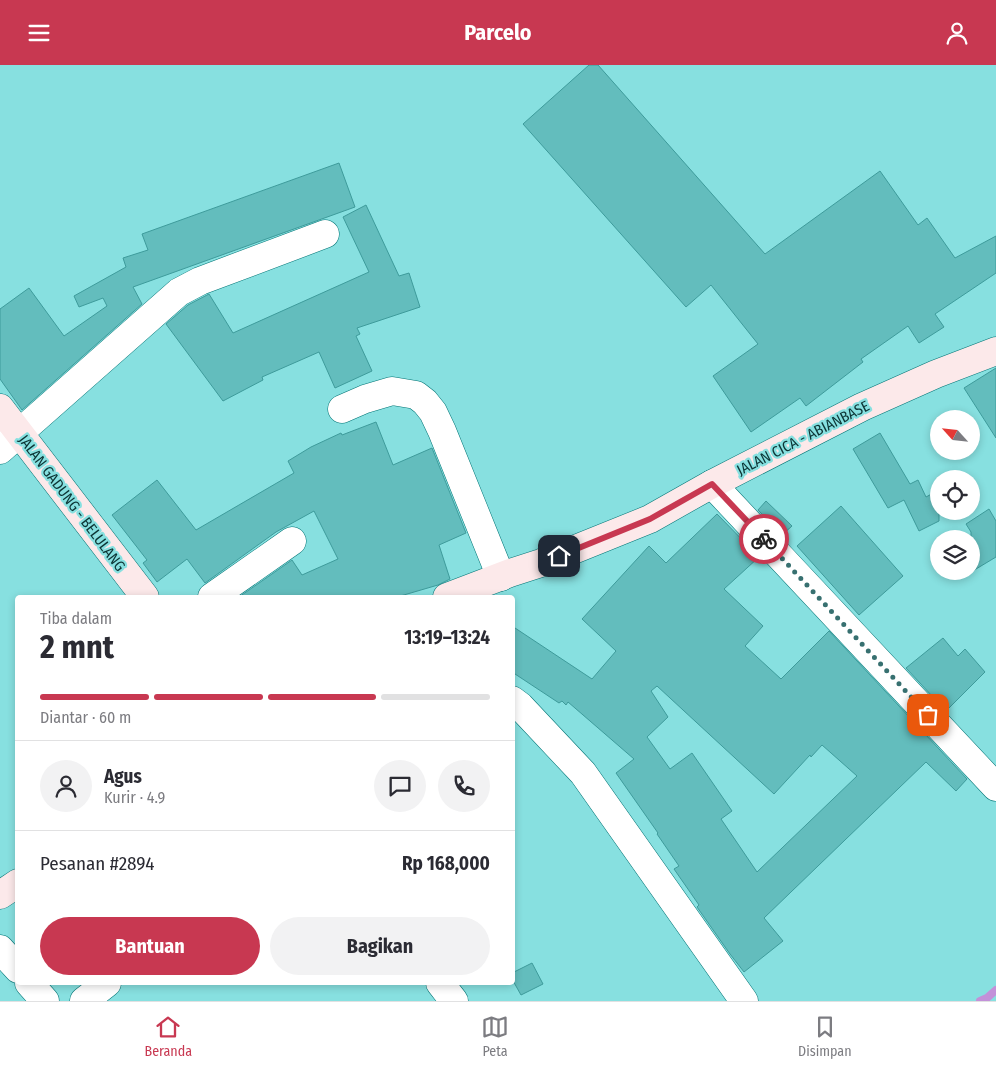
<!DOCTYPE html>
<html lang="id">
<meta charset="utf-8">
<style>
body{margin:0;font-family:"Fira Sans Condensed",sans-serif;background:#f2f2f3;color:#2b2b33;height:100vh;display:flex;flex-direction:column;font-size:19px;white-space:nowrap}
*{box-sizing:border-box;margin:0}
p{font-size:16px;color:#7c7c81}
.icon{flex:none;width:28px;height:28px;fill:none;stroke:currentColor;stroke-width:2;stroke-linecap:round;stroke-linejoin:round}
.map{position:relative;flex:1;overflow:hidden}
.panel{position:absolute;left:15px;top:530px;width:500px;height:390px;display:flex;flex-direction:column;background:#fff;border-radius:5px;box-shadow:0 2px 8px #0003}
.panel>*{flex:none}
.needle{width:32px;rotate:297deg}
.tools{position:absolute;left:930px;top:345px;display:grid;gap:10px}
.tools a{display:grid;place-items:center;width:50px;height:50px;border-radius:50%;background:#fff;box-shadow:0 2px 8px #0003;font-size:25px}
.pin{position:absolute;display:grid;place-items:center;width:42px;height:42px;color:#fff;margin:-21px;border-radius:10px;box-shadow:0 2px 8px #0006}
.courier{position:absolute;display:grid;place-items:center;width:50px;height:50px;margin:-25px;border:4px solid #c83851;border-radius:50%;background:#fff;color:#222;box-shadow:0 1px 6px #0007}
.headline em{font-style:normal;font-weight:700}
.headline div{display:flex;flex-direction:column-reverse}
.headline{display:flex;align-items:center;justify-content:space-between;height:85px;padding:0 25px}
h1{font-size:32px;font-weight:700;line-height:38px}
.bar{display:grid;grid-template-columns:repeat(4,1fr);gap:8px 5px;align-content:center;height:60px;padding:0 25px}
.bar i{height:6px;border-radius:4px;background:#e1e1e2}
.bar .current{background:#c83851}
.bar p{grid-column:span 4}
.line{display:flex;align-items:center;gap:12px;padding:0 25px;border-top:1px solid #e1e1e2}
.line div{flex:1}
.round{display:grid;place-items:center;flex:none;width:52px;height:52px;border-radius:26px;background:#f2f2f3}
.button{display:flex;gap:10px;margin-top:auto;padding:10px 25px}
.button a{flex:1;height:58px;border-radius:30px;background:#c83851;color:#fff;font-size:20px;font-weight:700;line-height:58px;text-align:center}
.button a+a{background:#f2f2f3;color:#2b2b33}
header{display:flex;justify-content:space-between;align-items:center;height:65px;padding:0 25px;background:#c83851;color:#fff;font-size:22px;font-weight:700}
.tabs{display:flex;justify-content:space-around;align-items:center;height:70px;border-top:1px solid #e1e1e2;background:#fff;font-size:14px;color:#7c7c81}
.tabs a{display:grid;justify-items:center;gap:2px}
.tabs .current{color:#c83851}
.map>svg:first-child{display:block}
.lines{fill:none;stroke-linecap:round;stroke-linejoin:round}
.stream{stroke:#c391d9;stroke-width:8}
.building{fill:#63bdbd;stroke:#3e9b9b;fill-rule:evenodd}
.street-casing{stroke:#007475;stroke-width:29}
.secondary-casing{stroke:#007475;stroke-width:29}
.street{stroke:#fff;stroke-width:28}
.secondary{stroke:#fce9ea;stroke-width:28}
.done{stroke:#377070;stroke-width:5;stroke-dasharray:0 9}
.route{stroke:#c83851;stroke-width:6}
.labels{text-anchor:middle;stroke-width:4.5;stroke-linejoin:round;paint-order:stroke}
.street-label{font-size:15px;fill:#0c3434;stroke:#87e0e0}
</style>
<header><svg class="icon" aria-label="menu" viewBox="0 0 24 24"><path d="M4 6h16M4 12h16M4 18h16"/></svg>Parcelo<svg class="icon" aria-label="person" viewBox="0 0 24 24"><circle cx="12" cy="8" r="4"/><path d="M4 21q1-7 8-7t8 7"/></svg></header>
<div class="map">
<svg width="996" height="936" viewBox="0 0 996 936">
<rect width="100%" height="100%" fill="#87e0e0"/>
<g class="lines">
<polyline class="stream" points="980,936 987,933 996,925"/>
</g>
<g class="building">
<polygon points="589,0 598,0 765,189 880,106 918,160 927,153 955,193 996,171 996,208 935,249 944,262 919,278 908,261 861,294 863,297 806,341 800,333 751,367 713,311 758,279 711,220 686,242 523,59"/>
<polygon points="339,98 355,142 133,222 142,239 22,345 0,314 0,244 29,223 64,271 107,241 103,233 79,242 74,231 126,202 123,193 148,185 142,169"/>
<polygon points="366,140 399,211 409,208 420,242 357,263 360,269 356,271 372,306 335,323 319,287 262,312 263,315 223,336 166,259 188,240 209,229 233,268 369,207 343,152"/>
<polygon points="996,303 996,373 964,323"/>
<polygon points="376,357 393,400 432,383 466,468 439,480 450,514 438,520 397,532 239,532 292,495 302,510 338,494 314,446 276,467 205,518 187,494 157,517 143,498 147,495 112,450 157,415 196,465 294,408 288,396 311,382 341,368 342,370"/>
<polygon points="880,368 910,419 918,415 926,432 939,425 939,456 919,466 904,435 888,443 853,384"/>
<polygon points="766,436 792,461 782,470 758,445"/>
<polygon points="841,441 903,511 859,550 797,481"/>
<polygon points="989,444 996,456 996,492 971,507 971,467 966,459"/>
<path d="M717 449 759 492 724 524 763 561 745 581 781 614 829 566 967 714 956 726 926 697 764 853 783 876 744 907 730 889 697 842 699 840 674 804 679 801 657 769 658 768 616 708 634 694 568 637 566 640 562 636 559 638 512 607V561L592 614 616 586 582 554 649 481 666 498ZM657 621 774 729 810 690 811 692 822 680 857 711 757 807 721 754 732 746 692 688 670 704 647 672 668 652 651 626Z"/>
<polygon points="943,573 958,591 965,584 985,607 946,646 906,603"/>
<polygon points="532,898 543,919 521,930 512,914 512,908"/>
</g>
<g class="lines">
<g class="street-casing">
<g id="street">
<polyline points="342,344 365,334 392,326 416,330 425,337 433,347 442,366 501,512"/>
<polyline points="0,385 179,227 200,216 325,169"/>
<polyline points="712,419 996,722"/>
<polyline points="212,532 292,476"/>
<polyline points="512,635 520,641 583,708 744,936"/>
<polyline points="0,884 18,904"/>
<polyline points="29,918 45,936"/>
<polyline points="440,918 454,936"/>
<polyline points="84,936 107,918"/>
</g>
</g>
<g class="secondary-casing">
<g id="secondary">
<polyline points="0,343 145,532"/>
<polyline points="447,532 510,508 541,498 650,454 712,419 862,342 936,309 996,286"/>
<polyline points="0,830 18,818"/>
</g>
</g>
<use href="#street" class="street"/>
<use href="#secondary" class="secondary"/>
</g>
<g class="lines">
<polyline class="done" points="764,474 928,650"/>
<polyline class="route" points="559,491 650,454 712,419 764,474"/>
</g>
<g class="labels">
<g class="street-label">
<text transform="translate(803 373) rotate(-27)" y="5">JALAN CICA - ABIANBASE</text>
<text transform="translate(72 438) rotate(53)" y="5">JALAN GADUNG - BELULANG</text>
</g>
</g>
</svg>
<div class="tools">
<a><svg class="needle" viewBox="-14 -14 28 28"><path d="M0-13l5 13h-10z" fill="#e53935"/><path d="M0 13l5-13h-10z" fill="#7c7c81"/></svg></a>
<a><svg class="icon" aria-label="locate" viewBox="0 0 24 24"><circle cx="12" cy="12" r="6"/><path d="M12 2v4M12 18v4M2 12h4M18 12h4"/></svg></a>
<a><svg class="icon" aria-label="layers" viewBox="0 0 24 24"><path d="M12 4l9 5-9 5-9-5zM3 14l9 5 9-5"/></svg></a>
</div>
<div class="pin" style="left:928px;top:650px;background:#ea580c"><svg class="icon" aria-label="bag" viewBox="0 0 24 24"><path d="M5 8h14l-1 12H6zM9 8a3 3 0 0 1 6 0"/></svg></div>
<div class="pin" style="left:559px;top:491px;background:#1f2937"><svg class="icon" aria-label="home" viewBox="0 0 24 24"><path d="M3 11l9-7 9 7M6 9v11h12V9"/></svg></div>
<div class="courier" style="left:764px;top:474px"><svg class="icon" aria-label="bike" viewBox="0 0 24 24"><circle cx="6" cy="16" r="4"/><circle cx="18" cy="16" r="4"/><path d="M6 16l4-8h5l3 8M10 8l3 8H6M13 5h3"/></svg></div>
<section class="panel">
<div class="headline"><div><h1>2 mnt</h1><p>Tiba dalam</p></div><em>13:19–13:24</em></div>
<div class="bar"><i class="current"></i><i class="current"></i><i class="current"></i><i></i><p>Diantar · 60 m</p></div>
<div class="line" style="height:90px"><a class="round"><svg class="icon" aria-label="person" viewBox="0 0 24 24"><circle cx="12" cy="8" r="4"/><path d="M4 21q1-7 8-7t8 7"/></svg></a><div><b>Agus</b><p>Kurir · 4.9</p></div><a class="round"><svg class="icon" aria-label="chat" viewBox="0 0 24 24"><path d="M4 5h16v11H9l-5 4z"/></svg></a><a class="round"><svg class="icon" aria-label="phone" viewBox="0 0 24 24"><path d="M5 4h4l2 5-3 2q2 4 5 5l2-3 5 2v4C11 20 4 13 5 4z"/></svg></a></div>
<div class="line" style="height:65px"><div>Pesanan #2894</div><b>Rp 168,000</b></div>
<div class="button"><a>Bantuan</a><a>Bagikan</a></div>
</section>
</div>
<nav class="tabs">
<a class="current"><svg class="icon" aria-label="home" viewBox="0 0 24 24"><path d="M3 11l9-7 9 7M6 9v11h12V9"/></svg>Beranda</a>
<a><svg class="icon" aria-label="map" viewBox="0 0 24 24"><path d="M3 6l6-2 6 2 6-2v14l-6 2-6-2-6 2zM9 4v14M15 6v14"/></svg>Peta</a>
<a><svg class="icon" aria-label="saved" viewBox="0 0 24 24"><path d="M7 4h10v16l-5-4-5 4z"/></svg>Disimpan</a>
</nav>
